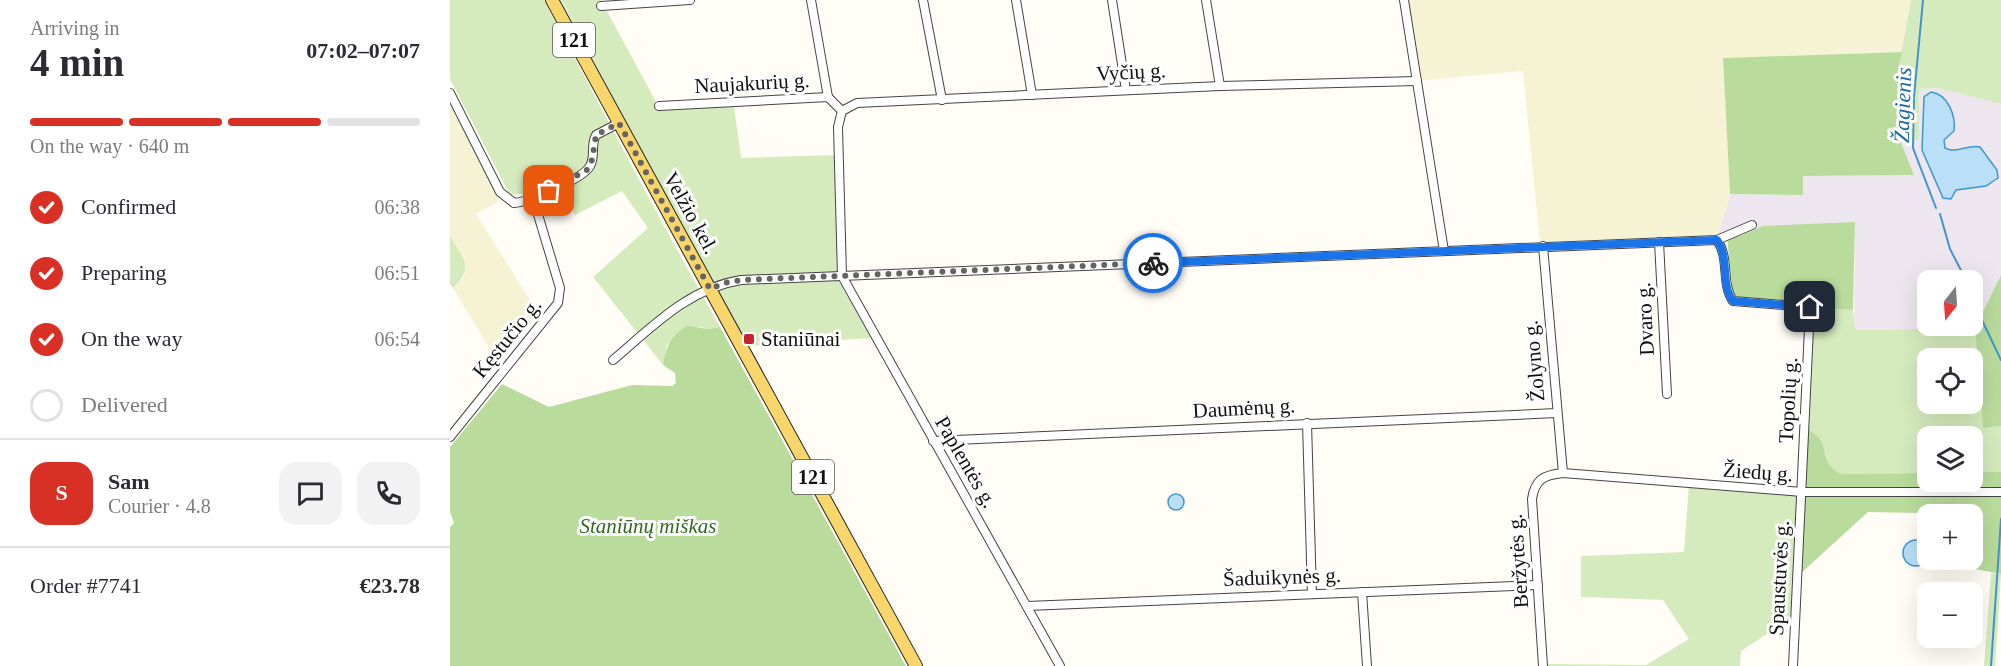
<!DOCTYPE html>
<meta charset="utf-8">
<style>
body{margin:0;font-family:Georgia,serif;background:#f2f2f3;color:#2b2b33;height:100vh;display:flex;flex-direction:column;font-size:22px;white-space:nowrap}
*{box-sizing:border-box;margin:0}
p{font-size:20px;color:#7c7c81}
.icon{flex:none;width:33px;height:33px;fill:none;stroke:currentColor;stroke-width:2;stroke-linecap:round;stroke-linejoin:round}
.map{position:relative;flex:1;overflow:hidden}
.side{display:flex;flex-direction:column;background:#fff;width:450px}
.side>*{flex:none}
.needle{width:39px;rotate:197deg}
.buttons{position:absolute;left:1467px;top:270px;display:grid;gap:12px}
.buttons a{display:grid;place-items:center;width:66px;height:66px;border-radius:12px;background:#fff;box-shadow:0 6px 24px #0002;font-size:30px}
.pin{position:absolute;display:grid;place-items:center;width:51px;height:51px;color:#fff;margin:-26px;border-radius:12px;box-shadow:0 3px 9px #0006}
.courier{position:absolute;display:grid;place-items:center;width:60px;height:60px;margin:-30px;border:4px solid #1a73e8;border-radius:50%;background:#fff;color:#222;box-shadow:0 2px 8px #0007}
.headline em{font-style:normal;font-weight:600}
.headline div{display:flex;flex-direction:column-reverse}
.headline{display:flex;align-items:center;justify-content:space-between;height:102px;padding:0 30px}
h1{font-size:39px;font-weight:600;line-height:45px}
.bar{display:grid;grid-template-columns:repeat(4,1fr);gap:9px 6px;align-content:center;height:72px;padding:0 30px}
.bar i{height:8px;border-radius:4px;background:#e1e1e2}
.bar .on{background:#d93025}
.bar p{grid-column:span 4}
.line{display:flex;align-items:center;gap:15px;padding:0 30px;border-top:2px solid #e1e1e2}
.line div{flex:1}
.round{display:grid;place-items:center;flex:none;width:63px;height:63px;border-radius:18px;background:#f2f2f3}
ol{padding:0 30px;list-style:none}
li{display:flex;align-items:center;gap:18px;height:66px}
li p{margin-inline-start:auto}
li .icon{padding:6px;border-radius:50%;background:#d93025;color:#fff;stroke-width:4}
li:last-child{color:#7c7c81}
li i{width:33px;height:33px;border:3px solid #e1e1e2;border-radius:50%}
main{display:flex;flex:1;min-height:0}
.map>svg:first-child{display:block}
.industrial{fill:#eee6ef;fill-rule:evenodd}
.farmland{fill:#f6f3d4}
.green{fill:#d5ebbd;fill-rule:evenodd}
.forest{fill:#b9dc9c}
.water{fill:#b9e0f7;stroke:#3f96cf;stroke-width:1.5}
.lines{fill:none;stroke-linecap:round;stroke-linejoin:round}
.stream{stroke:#3f96cf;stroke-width:2}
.minor-casing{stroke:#444;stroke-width:10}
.primary-casing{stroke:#222;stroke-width:14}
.minor{stroke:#fff;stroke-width:8}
.primary{stroke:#f9d66b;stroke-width:12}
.done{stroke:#646461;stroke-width:6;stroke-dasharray:0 10.8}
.route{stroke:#1a73e8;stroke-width:8}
.poi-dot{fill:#c4262e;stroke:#fff;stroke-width:2}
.labels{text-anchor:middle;stroke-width:6;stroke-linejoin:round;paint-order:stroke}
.shield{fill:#fff;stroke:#585858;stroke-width:1.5}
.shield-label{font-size:20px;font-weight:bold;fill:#111}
.street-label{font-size:21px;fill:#111;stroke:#fff}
.poi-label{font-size:21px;fill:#111;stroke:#fff;text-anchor:start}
.park-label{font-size:21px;font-style:italic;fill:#2f6b1f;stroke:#fff}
.water-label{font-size:22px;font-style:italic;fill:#1768a6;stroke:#fff}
</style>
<main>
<section class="side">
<div class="headline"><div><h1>4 min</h1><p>Arriving in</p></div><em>07:02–07:07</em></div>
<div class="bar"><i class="on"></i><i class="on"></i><i class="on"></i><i></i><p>On the way · 640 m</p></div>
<ol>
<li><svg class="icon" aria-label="check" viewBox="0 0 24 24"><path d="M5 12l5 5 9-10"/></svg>Confirmed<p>06:38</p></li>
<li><svg class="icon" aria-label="check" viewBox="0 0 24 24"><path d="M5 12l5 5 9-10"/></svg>Preparing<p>06:51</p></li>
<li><svg class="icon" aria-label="check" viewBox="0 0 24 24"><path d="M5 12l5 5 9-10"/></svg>On the way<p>06:54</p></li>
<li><i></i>Delivered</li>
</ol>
<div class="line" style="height:108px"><b class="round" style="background:#d93025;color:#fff">S</b><div><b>Sam</b><p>Courier · 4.8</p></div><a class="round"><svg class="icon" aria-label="chat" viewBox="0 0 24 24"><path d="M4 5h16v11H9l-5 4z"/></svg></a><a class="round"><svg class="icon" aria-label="phone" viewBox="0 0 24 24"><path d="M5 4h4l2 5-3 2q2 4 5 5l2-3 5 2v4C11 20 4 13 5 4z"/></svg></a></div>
<div class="line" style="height:78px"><div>Order #7741</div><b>€23.78</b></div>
</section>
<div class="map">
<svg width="1551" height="666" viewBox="0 0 1551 666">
<rect width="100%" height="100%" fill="#fffdf5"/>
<path class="industrial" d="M1488 88 1551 104V275L1525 328 1404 330 1405 222 1301 230 1290 236 1267 238 1280 194 1353 195V176L1464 175 1450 140 1469 139V89ZM1490 95 1500 108 1505 124 1501 135 1494 140 1495 148 1502 151 1522 146 1548 174 1546 182 1506 190 1503 197 1496 199 1490 194 1472 144 1474 97ZM1478 280H1522V326H1478Z"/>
<g class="farmland">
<polygon points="954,0 1461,0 1452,52 1273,58 1280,194 1267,238 1090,244 1073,71 967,81"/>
<polygon points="0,102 50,201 26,214 87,311 60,343 43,354 3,288 14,277 16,266 0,236"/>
</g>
<g class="green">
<polygon points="0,0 94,0 210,219 270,327 259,329 250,327 217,345 213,365 143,277 198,228 172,191 125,215 105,179 78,193 60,195 0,79"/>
<polygon points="111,0 151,0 211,111 284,106 291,158 385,155 388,280 421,338 297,346"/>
<polygon points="1461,0 1551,0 1551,104 1488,88 1469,89 1469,140 1450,140 1448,71"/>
<path d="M0 236C13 259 25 267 3 288L0 284Z"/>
<path d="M1364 308 1403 310 1405 330 1525 328 1533 427 1551 426V472H1523L1522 436H1478L1477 473 1391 474C1373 465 1379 461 1373 446 1370 440 1361 433 1356 428ZM1478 358H1522V404H1478Z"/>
<polygon points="1239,485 1352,492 1341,618 1291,651 1290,666 1095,666 1095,664 1196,665 1239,639 1213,600 1131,597 1131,556 1234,552"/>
<polygon points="1541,573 1551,574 1545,666 1534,666"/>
</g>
<g class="forest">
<polygon points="1452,52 1448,71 1450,140 1464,175 1353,176 1353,195 1280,194 1273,58"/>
<polygon points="1405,222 1403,310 1364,308 1364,303 1290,298 1283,294 1277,237 1290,236 1313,226"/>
<polygon points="1551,275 1551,426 1533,428 1525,328"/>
<path d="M237 326 259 329 270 327 456 666H0V527L4 523 0 512V447L52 384 99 407 182 385 222 386 226 383 225 373 213 365C216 347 221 335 237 326Z"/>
<path d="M1356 428C1360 431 1365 434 1368 437 1380 451 1369 462 1391 474L1477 473 1478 482H1522L1523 472H1551V574L1483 561 1522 560V514L1418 512 1350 574Z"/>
</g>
<g class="water">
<path d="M1481 92C1498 94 1506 116 1504 131L1494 140 1495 148C1506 154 1518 144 1530 147L1547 170 1548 178 1536 186 1506 190 1501 199 1493 198 1472 150 1474 97Z"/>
<circle cx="726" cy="502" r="8"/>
<circle cx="1466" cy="553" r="13"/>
</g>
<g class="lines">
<g class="stream">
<polyline points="1473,0 1464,97 1463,148 1486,208"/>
<polyline points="1490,214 1500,249 1516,280"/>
<polyline points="1522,299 1551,360"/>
<polyline points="1541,666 1551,519"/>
</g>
<g class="minor-casing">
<g id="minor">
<polyline points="361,0 378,97"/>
<polyline points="473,0 492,100"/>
<polyline points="566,0 582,95"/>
<polyline points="662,0 676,90"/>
<polyline points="756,0 770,86"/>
<polyline points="954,0 994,251"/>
<polyline points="151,6 240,0"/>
<path d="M0 93 50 192 64 203C78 202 133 179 140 166 146 156 140 145 146 135L169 123"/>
<polyline points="209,106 378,97 392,111"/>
<path d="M1267 240C1280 258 1271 284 1283 301L1360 307 1343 666"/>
<polyline points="1209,242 1217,394"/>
<polyline points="1093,246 1113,473"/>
<path d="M163 360C202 327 239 288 291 280L1267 240 1302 225"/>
<polyline points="857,423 862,594"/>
<polyline points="0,437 108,303 110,288 83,198"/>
<polyline points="483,441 1107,413"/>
<polyline points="912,592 917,666"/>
<polyline points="577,606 1088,585"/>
<polyline points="610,666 392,276 388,127 392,111 407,103 770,86 967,81"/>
<path d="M1093 666 1082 499C1085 479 1094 475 1113 473L1352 492H1551"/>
</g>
</g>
<g class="primary-casing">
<polyline id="primary" points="102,0 466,666"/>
</g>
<use href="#minor" class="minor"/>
<use href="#primary" class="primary"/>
</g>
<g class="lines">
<polyline class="done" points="99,191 137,170 142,160 146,135 169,123 260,289 274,283 291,280 703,263"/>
<path class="route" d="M703 263 1267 240C1280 258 1270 285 1283 301L1360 307"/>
</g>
<rect class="poi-dot" x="293" y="333" width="12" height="12" rx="3"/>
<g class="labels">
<g class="shield">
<rect x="103" y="23" width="42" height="34" rx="4.5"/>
<rect x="342" y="460" width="42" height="34" rx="4.5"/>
</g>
<g class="shield-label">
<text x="124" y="47">121</text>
<text x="363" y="484">121</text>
</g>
<g class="street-label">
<text transform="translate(681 72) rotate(-3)" y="7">Vyčių g.</text>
<text transform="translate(302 83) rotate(-3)" y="7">Naujakurių g.</text>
<text transform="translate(241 213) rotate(61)" y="7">Velžio kel.</text>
<text transform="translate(1195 319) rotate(-93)" y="7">Dvaro g.</text>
<text transform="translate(57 338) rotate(-51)" y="7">Kęstučio g.</text>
<text transform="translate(1084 361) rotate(-95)" y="7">Žolyno g.</text>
<text transform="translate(1338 400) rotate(-87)" y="7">Topolių g.</text>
<text transform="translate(794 408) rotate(-3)" y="7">Daumėnų g.</text>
<text transform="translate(516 462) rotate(60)" y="7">Paplentės g.</text>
<text transform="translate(1308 472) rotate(4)" y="7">Žiedų g.</text>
<text transform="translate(1068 561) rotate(-94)" y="7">Beržytės g.</text>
<text transform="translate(832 577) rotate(-2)" y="7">Šaduikynės g.</text>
<text transform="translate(1329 578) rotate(-87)" y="7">Spaustuvės g.</text>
</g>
<g class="poi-label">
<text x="311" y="346">Staniūnai</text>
</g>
<g class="park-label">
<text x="198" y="533">Staniūnų miškas</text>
</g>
<g class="water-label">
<text transform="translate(1452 105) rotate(-88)" y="8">Žagienis</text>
</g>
</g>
</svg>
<div class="buttons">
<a><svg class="needle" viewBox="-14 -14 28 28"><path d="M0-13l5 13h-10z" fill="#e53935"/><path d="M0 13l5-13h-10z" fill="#7c7c81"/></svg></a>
<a><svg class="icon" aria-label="locate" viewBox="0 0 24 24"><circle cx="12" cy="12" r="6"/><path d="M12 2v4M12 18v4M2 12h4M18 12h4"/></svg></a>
<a><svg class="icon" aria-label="layers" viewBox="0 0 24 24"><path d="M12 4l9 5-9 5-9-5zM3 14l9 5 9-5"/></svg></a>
<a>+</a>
<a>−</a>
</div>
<div class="pin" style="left:99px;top:191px;background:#ea580c"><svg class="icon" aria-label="bag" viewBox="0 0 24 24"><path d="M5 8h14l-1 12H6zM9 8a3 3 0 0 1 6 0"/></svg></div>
<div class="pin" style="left:1360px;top:307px;background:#1f2937"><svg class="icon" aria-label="home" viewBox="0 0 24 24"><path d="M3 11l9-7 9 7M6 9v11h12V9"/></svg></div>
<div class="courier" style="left:703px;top:263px"><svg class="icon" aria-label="bike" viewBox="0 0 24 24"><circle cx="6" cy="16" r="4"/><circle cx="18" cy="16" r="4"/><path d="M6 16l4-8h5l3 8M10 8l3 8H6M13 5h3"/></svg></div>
</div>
</main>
